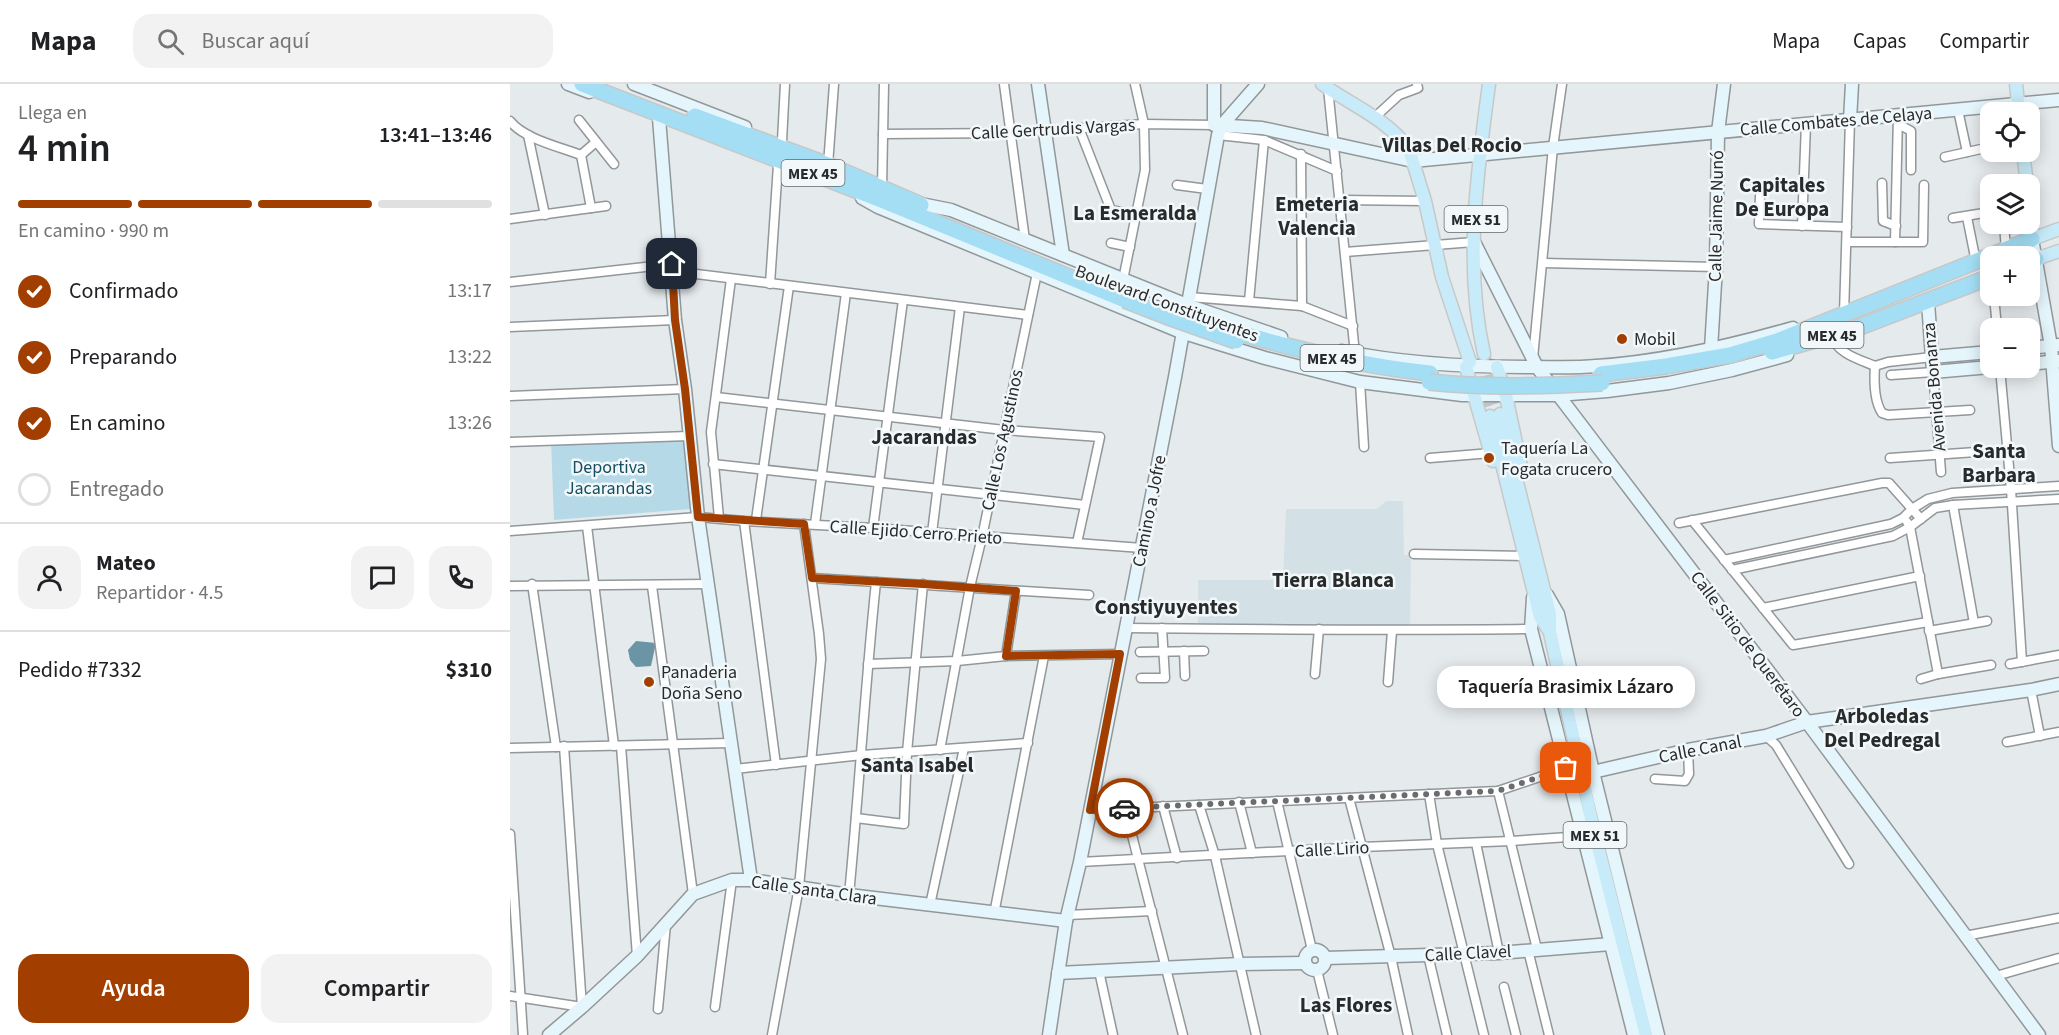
<!DOCTYPE html>
<html lang="es">
<meta charset="utf-8">
<style>
body{margin:0;font-family:"Source Sans 3",sans-serif;background:#f2f2f2;color:#202124;height:100vh;display:flex;flex-direction:column;font-size:22px;white-space:nowrap}
*{box-sizing:border-box;margin:0}
p{font-size:20px;color:#757577}
.icon{flex:none;width:33px;height:33px;fill:none;stroke:currentColor;stroke-width:2;stroke-linecap:round;stroke-linejoin:round}
.map{position:relative;flex:1;overflow:hidden}
.side{display:flex;flex-direction:column;background:#fff;width:510px}
.side>*{flex:none}
.tools{position:absolute;left:1470px;top:18px;display:grid;gap:12px}
.tools a{display:grid;place-items:center;width:60px;height:60px;border-radius:12px;background:#fff;box-shadow:0 3px 15px #0003;font-size:30px}
.pin{position:absolute;display:grid;place-items:center;width:51px;height:51px;color:#fff;margin:-26px;border-radius:12px;box-shadow:0 3px 9px #0006}
.courier{position:absolute;display:grid;place-items:center;width:60px;height:60px;margin:-30px;border:4px solid #a23f00;border-radius:50%;background:#fff;color:#222;box-shadow:0 2px 8px #0007}
.bubble{position:absolute;height:42px;border-radius:18px;background:#fff;box-shadow:0 3px 15px #0003;font-size:20px;font-weight:600;line-height:42px;text-align:center}
.head em{font-style:normal;font-weight:600}
.head div{display:flex;flex-direction:column-reverse}
.head{display:flex;align-items:center;justify-content:space-between;height:102px;padding:0 18px}
h1{font-size:39px;font-weight:600;line-height:45px}
.bar{display:grid;grid-template-columns:repeat(4,1fr);gap:9px 6px;align-content:center;height:72px;padding:0 18px}
.bar i{height:8px;border-radius:4px;background:#e0e0e0}
.bar .active{background:#a23f00}
.bar p{grid-column:span 4}
.line{display:flex;align-items:center;gap:15px;padding:0 18px;border-top:2px solid #e0e0e0}
.line div{flex:1}
.round{display:grid;place-items:center;flex:none;width:63px;height:63px;border-radius:18px;background:#f2f2f2}
ol{padding:0 18px;list-style:none}
li{display:flex;align-items:center;gap:18px;height:66px}
li p{margin-inline-start:auto}
li .icon{padding:6px;border-radius:50%;background:#a23f00;color:#fff;stroke-width:4}
li:last-child{color:#757577}
li i{width:33px;height:33px;border:3px solid #e0e0e0;border-radius:50%}
.action{display:flex;gap:12px;margin-top:auto;padding:12px 18px}
.action a{flex:1;height:69px;border-radius:18px;background:#a23f00;color:#fff;font-size:24px;font-weight:600;line-height:69px;text-align:center}
.action a+a{background:#f2f2f2;color:#202124}
header{display:flex;align-items:center;gap:36px;box-sizing:border-box;height:84px;padding:0 30px;background:#fff;border-bottom:2px solid #e0e0e0}
header strong{font-size:28px}
nav{display:flex;gap:33px;margin-inline-start:auto;font-size:21px}
.search{width:420px;height:54px;background:#f2f2f2;display:flex;align-items:center;gap:15px;box-sizing:border-box;padding:0 21px;border-radius:18px;color:#757577;font-size:22px}
main{display:flex;flex:1;min-height:0}
.map>svg:first-child{display:block}
.built{fill:#d3e1e7}
.green{fill:#b6d9e8}
.water{fill:#6b94a4}
.lines{fill:none;stroke-linecap:round;stroke-linejoin:round}
.primary-tunnel{stroke:#bfc4c6;stroke-width:12;stroke-dasharray:12 6;stroke-linecap:butt}
.street-casing{stroke:#929799;stroke-width:11}
.secondary-casing{stroke:#929799;stroke-width:15}
.primary-casing{stroke:#c7c8c8;stroke-width:15}
.highway-casing{stroke:#c7c8c8;stroke-width:18}
.street{stroke:#fff;stroke-width:8}
.secondary{stroke:#e4f5fc;stroke-width:12}
.primary{stroke:#c8ebf9;stroke-width:12}
.highway{stroke:#a4def5;stroke-width:15}
.highway-bridge-casing{stroke:#c7c8c8;stroke-width:18;stroke-linecap:butt}
.highway-bridge{stroke:#a4def5;stroke-width:15}
.done{stroke:#6a6d6f;stroke-width:6;stroke-dasharray:0 10.8}
.route{stroke:#a23f00;stroke-width:8}
.poi-dot{fill:#a23f00;stroke:#f2f8fa;stroke-width:2}
.labels{text-anchor:middle;stroke-width:5;stroke-linejoin:round;paint-order:stroke}
.shield{fill:#f2f8fa;stroke:#656869;stroke-width:1.5}
.shield-label{font-size:16px;font-weight:bold;fill:#282a2b}
.street-label{font-size:18px;fill:#282a2b;stroke:#f2f8fa}
.poi-label{font-size:18px;fill:#282a2b;stroke:#f2f8fa;text-anchor:start}
.park-label{font-size:18px;fill:#164e61;stroke:#f2f8fa}
.quarter-label{font-size:21px;font-weight:bold;fill:#282a2b;stroke:#f2f8fa}
</style>
<header>
<strong>Mapa</strong>
<div class="search"><svg class="icon" aria-label="search" viewBox="0 0 24 24"><circle cx="10" cy="10" r="6"/><path d="M15 15l6 6"/></svg>Buscar aquí</div>
<nav><a>Mapa</a><a>Capas</a><a>Compartir</a></nav>
</header>
<main>
<section class="side">
<div class="head"><div><h1>4 min</h1><p>Llega en</p></div><em>13:41–13:46</em></div>
<div class="bar"><i class="active"></i><i class="active"></i><i class="active"></i><i></i><p>En camino · 990 m</p></div>
<ol>
<li><svg class="icon" aria-label="check" viewBox="0 0 24 24"><path d="M5 12l5 5 9-10"/></svg>Confirmado<p>13:17</p></li>
<li><svg class="icon" aria-label="check" viewBox="0 0 24 24"><path d="M5 12l5 5 9-10"/></svg>Preparando<p>13:22</p></li>
<li><svg class="icon" aria-label="check" viewBox="0 0 24 24"><path d="M5 12l5 5 9-10"/></svg>En camino<p>13:26</p></li>
<li><i></i>Entregado</li>
</ol>
<div class="line" style="height:108px"><a class="round"><svg class="icon" aria-label="person" viewBox="0 0 24 24"><circle cx="12" cy="8" r="4"/><path d="M4 21q1-7 8-7t8 7"/></svg></a><div><b>Mateo</b><p>Repartidor · 4.5</p></div><a class="round"><svg class="icon" aria-label="chat" viewBox="0 0 24 24"><path d="M4 5h16v11H9l-5 4z"/></svg></a><a class="round"><svg class="icon" aria-label="phone" viewBox="0 0 24 24"><path d="M5 4h4l2 5-3 2q2 4 5 5l2-3 5 2v4C11 20 4 13 5 4z"/></svg></a></div>
<div class="line" style="height:78px"><div>Pedido #7332</div><b>$310</b></div>
<div class="action"><a>Ayuda</a><a>Compartir</a></div>
</section>
<div class="map">
<svg width="1549" height="951" viewBox="0 0 1549 951">
<rect width="100%" height="100%" fill="#e5eaed"/>
<polygon class="built" points="876,417 893,417 894,471 901,471 900,543 688,540 688,496 773,496 776,425 867,425"/>
<polygon class="green" points="174,355 181,425 44,436 41,357"/>
<polygon class="water" points="126,557 146,559 141,582 126,583 120,576 118,566"/>
<g class="lines">
<g class="primary-tunnel">
<polyline points="975,273 990,330"/>
<polyline points="960,278 970,298 980,332"/>
</g>
<g class="street-casing">
<g id="street">
<polyline points="494,0 515,156"/>
<polyline points="818,4 845,270"/>
<polyline points="1448,26 1457,68"/>
<polyline points="865,33 889,11 908,4 907,0"/>
<polyline points="69,36 104,80"/>
<path d="M0 37C14 55 50 63 71 71"/>
<polyline points="1388,40 1401,47 1401,86"/>
<polyline points="569,44 601,126 626,131"/>
<polyline points="373,50 500,49 634,40 704,41"/>
<polyline points="18,51 35,131"/>
<polyline points="708,51 754,56 827,87"/>
<polyline points="272,57 275,0"/>
<polyline points="791,70 792,222"/>
<polyline points="71,71 81,124"/>
<polyline points="71,71 86,58"/>
<polyline points="1435,73 1480,63"/>
<polyline points="318,81 324,0"/>
<polyline points="1372,99 1373,137 1386,142"/>
<polyline points="667,101 697,105"/>
<polyline points="372,104 374,0"/>
<polyline points="1250,112 1249,140 1337,143"/>
<polyline points="830,116 915,117"/>
<polyline points="1457,133 1466,178"/>
<polyline points="1443,134 1480,128"/>
<polyline points="0,135 96,122"/>
<polyline points="1494,140 1496,166"/>
<polyline points="1292,142 1296,40"/>
<polyline points="1337,158 1413,158 1414,101"/>
<polyline points="1385,158 1388,32"/>
<polyline points="601,159 620,163"/>
<polyline points="835,168 964,158"/>
<polyline points="1033,179 1206,183"/>
<polyline points="162,187 518,231"/>
<polyline points="613,196 635,86 634,40 625,0"/>
<polyline points="0,198 162,180"/>
<polyline points="260,200 268,81"/>
<polyline points="1484,212 1487,244"/>
<polyline points="679,213 792,222 843,242"/>
<polyline points="739,217 754,56"/>
<polyline points="1334,230 1340,36"/>
<polyline points="0,243 165,236"/>
<path d="M1321 251C1328 270 1348 275 1365 282"/>
<path d="M1422 273 1378 278 1365 282C1364 296 1364 317 1372 329L1378 331 1460 326"/>
<polyline points="1023,274 1043,63 1052,0"/>
<polyline points="1490,284 1501,405 1512,578"/>
<polyline points="1381,291 1423,288 1431,388"/>
<polyline points="850,298 854,363"/>
<polyline points="0,312 175,305"/>
<polyline points="206,313 494,346 590,353 567,459"/>
<polyline points="0,358 179,352"/>
<polyline points="920,374 981,369"/>
<polyline points="1380,374 1466,368"/>
<polyline points="203,380 575,421"/>
<polyline points="1443,421 1464,539"/>
<polyline points="209,434 201,348 221,195"/>
<polyline points="246,436 279,202"/>
<polyline points="1182,436 1283,561 1418,538"/>
<polyline points="234,437 266,681"/>
<polyline points="1397,438 1400,443 1428,590"/>
<polyline points="1169,439 1372,399 1379,399 1411,435"/>
<polyline points="305,440 336,209"/>
<polyline points="77,442 104,662"/>
<polyline points="363,444 393,216"/>
<polyline points="0,447 188,433 234,437 363,444 632,464"/>
<polyline points="422,449 450,223"/>
<polyline points="904,470 1016,472"/>
<polyline points="1214,476 1381,440 1393,434 1402,425 1418,415 1442,409 1549,402"/>
<polyline points="1222,486 1383,452 1400,443 1425,424 1443,421 1549,415"/>
<polyline points="302,494 579,511"/>
<polyline points="22,500 46,663"/>
<polyline points="0,502 199,500"/>
<polyline points="142,502 183,810"/>
<polyline points="1253,524 1410,492"/>
<path d="M616 544C751 545 886 547 1021 545"/>
<polyline points="1419,547 1477,537"/>
<polyline points="674,567 675,592"/>
<polyline points="630,568 694,567"/>
<polyline points="496,572 506,507"/>
<polyline points="358,580 447,577 496,572 610,570"/>
<polyline points="1500,580 1549,571"/>
<polyline points="805,590 809,545"/>
<polyline points="631,594 655,594 652,544"/>
<polyline points="1411,595 1428,590 1481,581"/>
<polyline points="878,598 882,547"/>
<polyline points="1521,606 1530,652"/>
<polyline points="1256,652 1266,661 1339,780"/>
<polyline points="1497,658 1549,648"/>
<polyline points="111,662 127,872"/>
<polyline points="0,664 220,659"/>
<polyline points="430,666 460,503 472,453 527,189"/>
<polyline points="225,685 352,671 518,659"/>
<polyline points="1145,695 1175,697 1179,690 1178,666"/>
<polyline points="988,707 1027,865"/>
<polyline points="919,710 927,760 974,951"/>
<polyline points="839,714 881,873 898,951"/>
<polyline points="767,717 802,866"/>
<polyline points="729,718 742,769"/>
<polyline points="689,721 705,772 746,951"/>
<polyline points="653,722 667,774"/>
<polyline points="615,724 673,951"/>
<polyline points="580,726 988,707 1056,684"/>
<polyline points="346,734 394,740 397,668 413,500"/>
<polyline points="0,750 13,951"/>
<polyline points="966,759 989,869"/>
<polyline points="570,778 852,763 1001,757 1073,752"/>
<path d="M339 811C349 707 355 603 366 498"/>
<polyline points="420,821 454,664"/>
<polyline points="484,830 534,572"/>
<polyline points="558,831 642,827"/>
<polyline points="1455,852 1549,834"/>
<polyline points="1018,866 1039,951"/>
<polyline points="918,871 937,951"/>
<polyline points="807,886 823,951"/>
<polyline points="589,887 603,951"/>
<polyline points="1486,892 1549,874"/>
<polyline points="994,903 1006,951"/>
<polyline points="0,912 72,923 54,662"/>
<polyline points="205,923 222,796"/>
<polyline points="148,925 156,840"/>
<polyline points="262,951 289,803 311,575 309,550 294,440"/>
</g>
</g>
<g class="secondary-casing">
<g id="secondary">
<polyline points="58,0 79,8"/>
<polyline points="124,0 235,43"/>
<polyline points="528,0 553,171"/>
<polyline points="704,0 704,41 752,44 903,77 1549,16"/>
<polyline points="149,34 165,236 175,305 188,433 241,796"/>
<polyline points="1340,36 1342,0"/>
<polyline points="352,114 368,123 671,248 755,274 850,298 952,311 1048,311 1097,307 1159,299 1222,286 1277,271"/>
<polyline points="406,119 441,126 677,221 771,253"/>
<polyline points="1522,155 1541,262 1549,362"/>
<polyline points="964,158 1027,283 1297,638 1529,951"/>
<polyline points="1418,218 1423,288 1480,283"/>
<polyline points="1520,264 1549,261"/>
<polyline points="1201,265 1206,183 1208,48 1214,0"/>
<path d="M832 267C895 280 958 283 1022 283 1044 283 1065 284 1086 282 1153 278 1220 262 1283 244"/>
<polyline points="1422,273 1480,268"/>
<polyline points="1520,280 1548,277"/>
<polyline points="1037,511 1048,530 1083,688 1148,951"/>
<polyline points="1023,514 1021,545 1124,951"/>
<polyline points="1083,688 1178,666 1256,652 1297,638 1521,606 1549,600"/>
<circle cx="805" cy="876" r="10"/>
<polyline points="815,874 989,869 1101,860"/>
<polyline points="548,889 730,880 795,879"/>
<polyline points="39,951 72,923 127,872 183,810 222,796 241,796 339,811 556,837"/>
<polyline points="539,951 556,837 570,778 616,544 665,293 708,51 712,41 748,0"/>
</g>
</g>
<g class="primary-casing">
<g id="primary">
<path d="M812 0C841 21 877 35 899 65L915 117 932 193 960 278"/>
<polyline points="1506,0 1509,28"/>
<polyline points="1513,68 1517,100"/>
<polyline points="1520,127 1522,155 1549,145"/>
<polyline points="1526,175 1549,167"/>
<path d="M974 270C954 182 967 89 979 0"/>
<polyline points="956,283 983,377"/>
<polyline points="987,283 996,312 1011,382"/>
<polyline points="990,330 1040,530 1040,549 1085,751 1136,951"/>
<polyline points="980,332 1030,533 1040,548"/>
</g>
</g>
<g class="highway-casing">
<g id="highway">
<polyline points="72,0 369,115 615,216"/>
<polyline points="185,32 318,81 411,121"/>
<polyline points="1520,178 1526,175"/>
<path d="M727 248C791 267 854 282 920 289"/>
<polyline points="1262,268 1344,245 1480,193"/>
<polyline points="1091,290 1156,282 1220,271 1267,257 1522,155"/>
</g>
</g>
<use href="#street" class="street"/>
<use href="#secondary" class="secondary"/>
<use href="#primary" class="primary"/>
<use href="#highway" class="highway"/>
<g class="highway-bridge-casing">
<g id="highway-bridge">
<polyline points="615,216 661,234 726,257"/>
<path d="M919 298C977 304 1034 302 1092 299"/>
</g>
</g>
<use href="#highway-bridge" class="highway-bridge"/>
</g>
<g class="lines">
<polyline class="done" points="614,724 988,707 1056,684"/>
<polyline class="route" points="162,180 165,236 175,305 188,433 294,440 302,494 413,500 506,507 496,572 610,570 580,726 614,724"/>
</g>
<g class="poi-dot">
<circle cx="1112" cy="255" r="6"/>
<circle cx="979" cy="374" r="6"/>
<circle cx="139" cy="598" r="6"/>
</g>
<g class="labels">
<g class="shield">
<rect x="271.5" y="76" width="63" height="26" rx="4.5"/>
<rect x="934.5" y="122" width="63" height="26" rx="4.5"/>
<rect x="1290.5" y="238" width="63" height="26" rx="4.5"/>
<rect x="790.5" y="261" width="63" height="26" rx="4.5"/>
<rect x="1053.5" y="738" width="63" height="26" rx="4.5"/>
</g>
<g class="shield-label">
<text x="303" y="95">MEX 45</text>
<text x="966" y="141">MEX 51</text>
<text x="1322" y="257">MEX 45</text>
<text x="822" y="280">MEX 45</text>
<text x="1085" y="757">MEX 51</text>
</g>
<g class="street-label">
<text transform="translate(1326 37) rotate(-5)" y="6">Calle Combates de Celaya</text>
<text transform="translate(543 45) rotate(-3)" y="6">Calle Gertrudis Vargas</text>
<text transform="translate(1206 132) rotate(-89)" y="6">Calle Jaime Nunó</text>
<text transform="translate(657 219) rotate(20)" y="6">Boulevard Constituyentes</text>
<text transform="translate(1424 303) rotate(-95)" y="6">Avenida Bonanza</text>
<text transform="translate(492 356) rotate(-78)" y="6">Calle Los Agustinos</text>
<text transform="translate(639 427) rotate(-79)" y="6">Camino a Jofre</text>
<text transform="translate(406 448) rotate(4)" y="6">Calle Ejido Cerro Prieto</text>
<text transform="translate(1238 560) rotate(53)" y="6">Calle Sitio de Querétaro</text>
<text transform="translate(1190 665) rotate(-11)" y="6">Calle Canal</text>
<text transform="translate(822 765) rotate(-3)" y="6">Calle Lirio</text>
<text transform="translate(304 806) rotate(8)" y="6">Calle Santa Clara</text>
<text transform="translate(958 869) rotate(-3)" y="6">Calle Clavel</text>
</g>
<g class="poi-label">
<text x="1124" y="261">Mobil</text>
<text x="991" y="370">Taquería La<tspan x="991" dy="21">Fogata crucero</tspan></text>
<text x="151" y="594">Panaderia<tspan x="151" dy="21">Doña Seno</tspan></text>
</g>
<g class="park-label">
<text x="99" y="389">Deportiva<tspan x="99" dy="21">Jacarandas</tspan></text>
</g>
<g class="quarter-label">
<text x="942" y="68">Villas Del Rocio</text>
<text x="1272" y="108">Capitales<tspan x="1272" dy="24">De Europa</tspan></text>
<text x="807" y="127">Emeteria<tspan x="807" dy="24">Valencia</tspan></text>
<text x="625" y="136">La Esmeralda</text>
<text x="414" y="360">Jacarandas</text>
<text x="1489" y="374">Santa<tspan x="1489" dy="24">Barbara</tspan></text>
<text x="823" y="503">Tierra Blanca</text>
<text x="656" y="530">Constiyuyentes</text>
<text x="1372" y="639">Arboledas<tspan x="1372" dy="24">Del Pedregal</tspan></text>
<text x="407" y="688">Santa Isabel</text>
<text x="836" y="928">Las Flores</text>
</g>
</g>
</svg>
<div class="tools">
<a><svg class="icon" aria-label="locate" viewBox="0 0 24 24"><circle cx="12" cy="12" r="6"/><path d="M12 2v4M12 18v4M2 12h4M18 12h4"/></svg></a>
<a><svg class="icon" aria-label="layers" viewBox="0 0 24 24"><path d="M12 4l9 5-9 5-9-5zM3 14l9 5 9-5"/></svg></a>
<a>+</a>
<a>−</a>
</div>
<div class="pin" style="left:1056px;top:684px;background:#ea580c"><svg class="icon" aria-label="bag" viewBox="0 0 24 24"><path d="M5 8h14l-1 12H6zM9 8a3 3 0 0 1 6 0"/></svg></div>
<div class="pin" style="left:162px;top:180px;background:#1f2937"><svg class="icon" aria-label="home" viewBox="0 0 24 24"><path d="M3 11l9-7 9 7M6 9v11h12V9"/></svg></div>
<div class="courier" style="left:614px;top:724px"><svg class="icon" aria-label="car" viewBox="0 0 24 24"><path d="M5 17H2v-5l4-1 3-4h7l3 4 3 1v5h-3M9 17h6M6 11h13"/><circle cx="7" cy="17" r="2"/><circle cx="17" cy="17" r="2"/></svg></div>
<div class="bubble" style="left:927px;top:582px;width:258px">Taquería Brasimix Lázaro</div>
</div>
</main>
